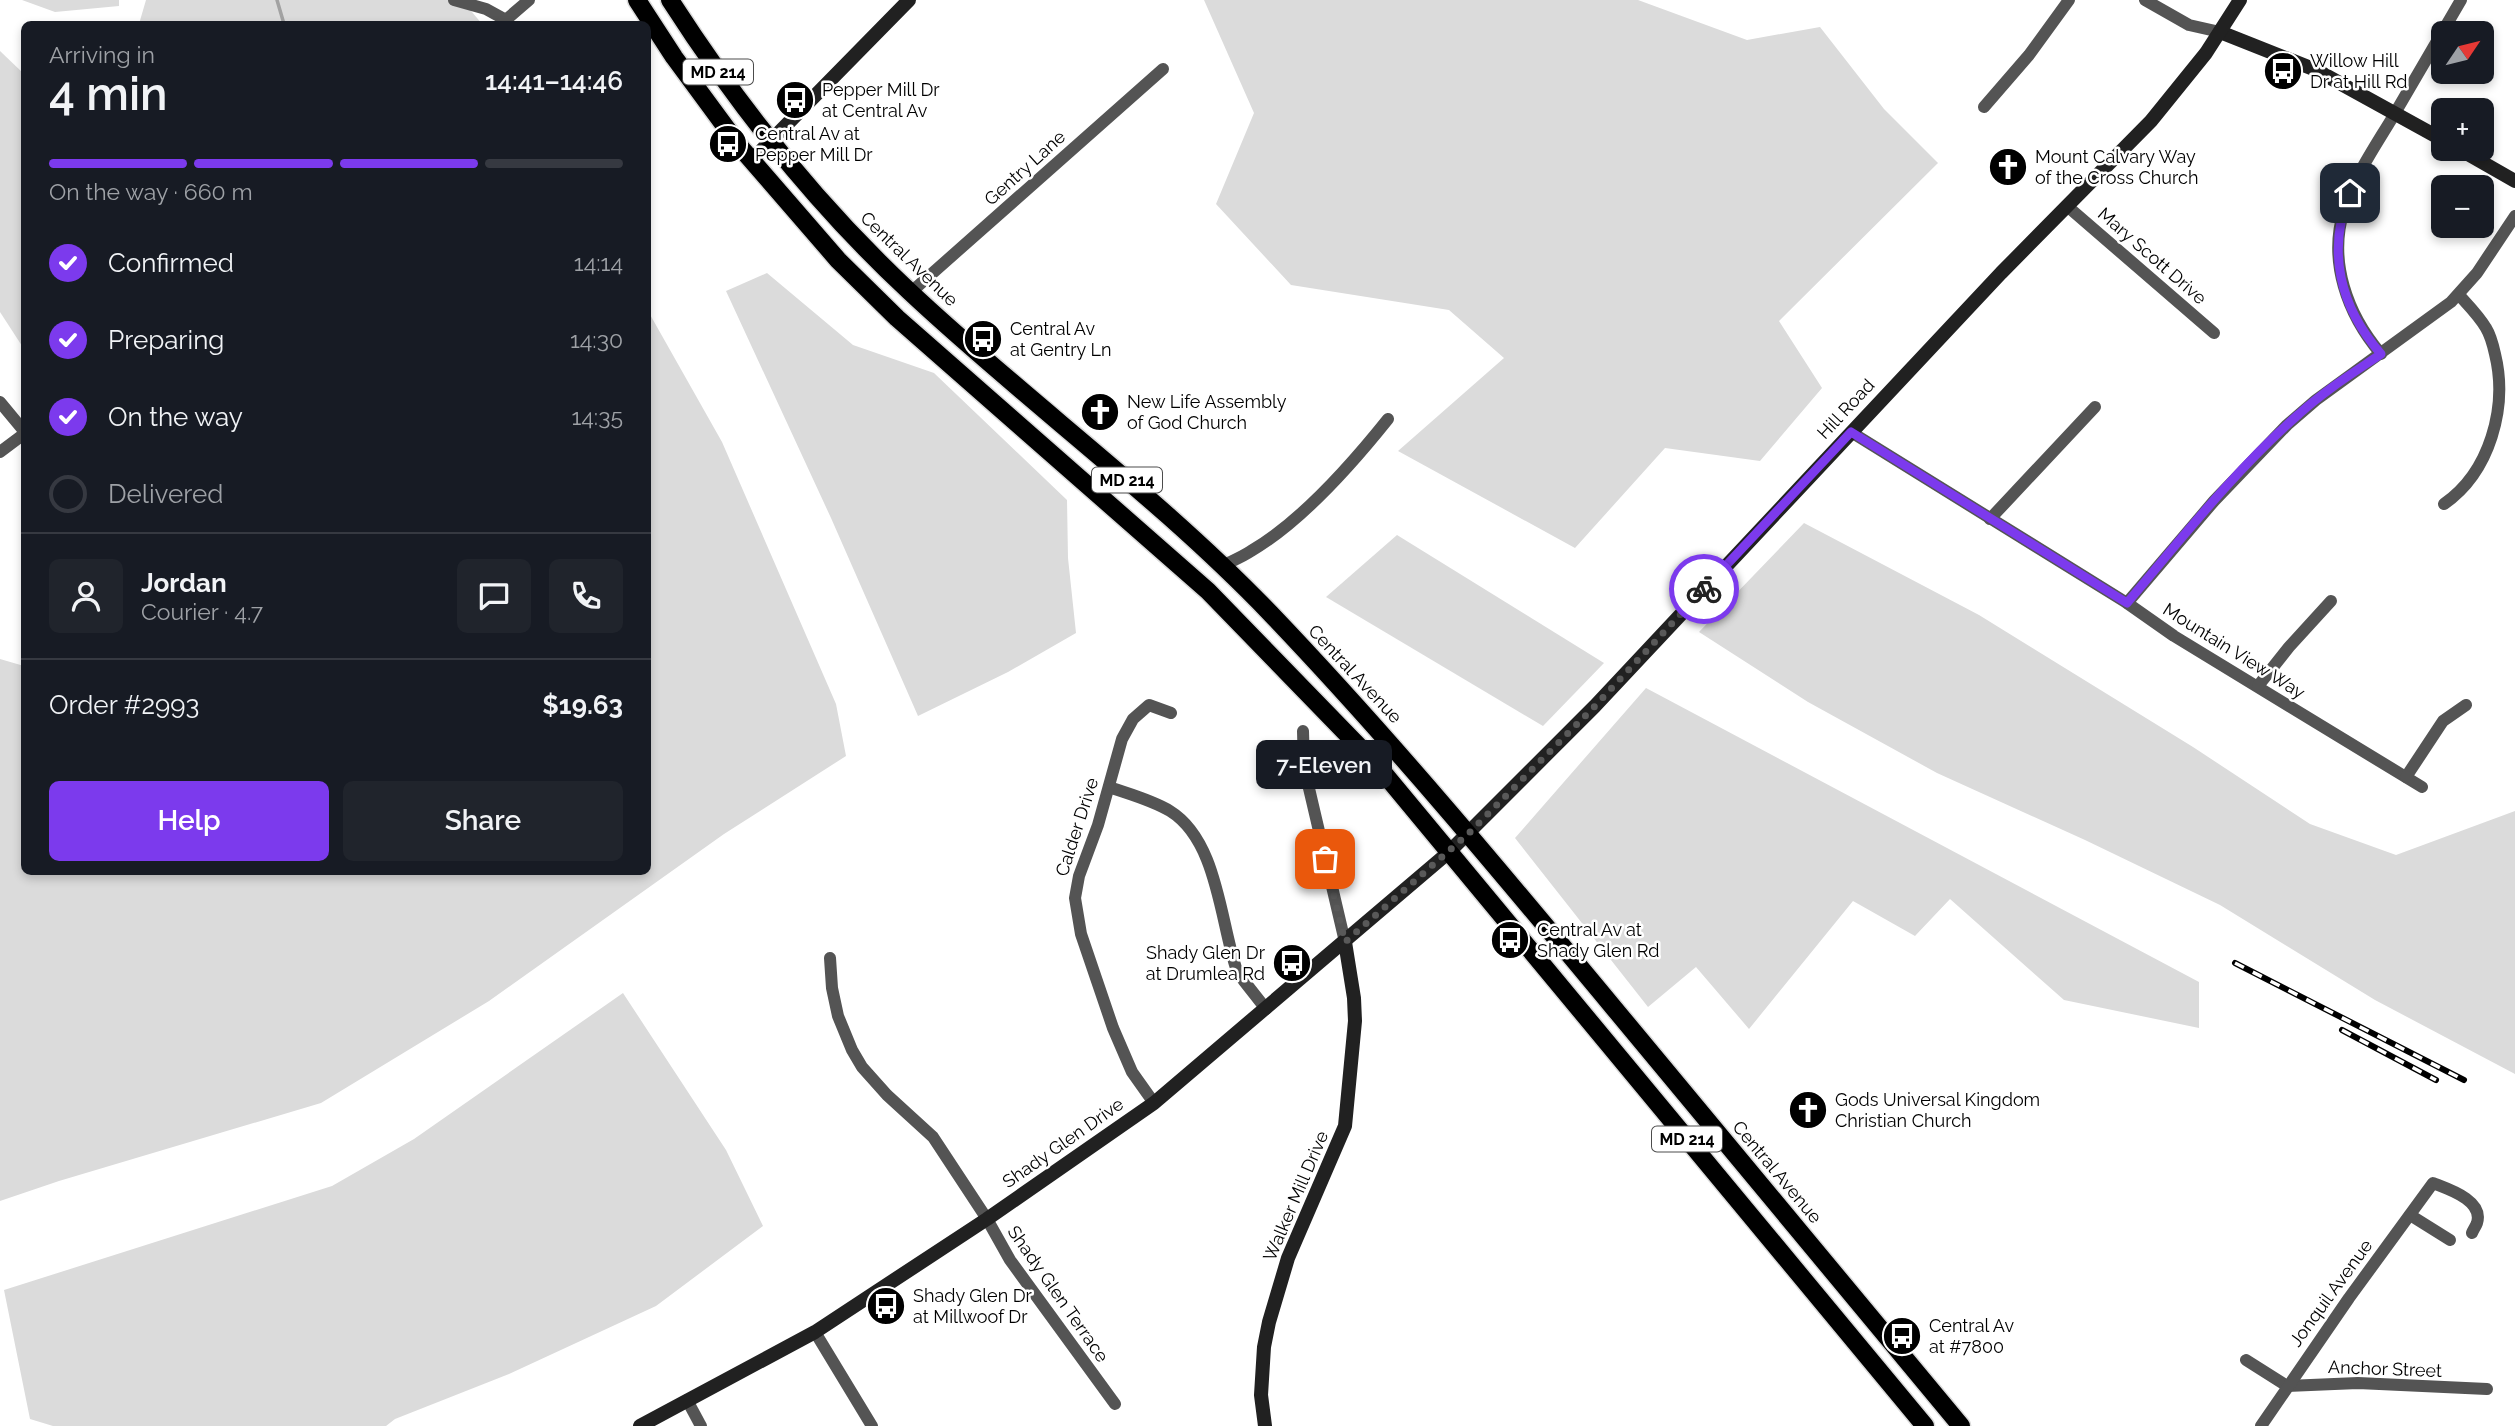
<!DOCTYPE html>
<meta charset="utf-8">
<style>
body{margin:0;font-family:Raleway,sans-serif;background:#20242c;color:#f1f3f6;height:100vh;display:flex;flex-direction:column;font-size:26px;white-space:nowrap}
*{box-sizing:border-box;margin:0}
p{font-size:23px;color:#9ea1a6}
.icon{flex:none;width:38px;height:38px;fill:none;stroke:currentColor;stroke-width:2;stroke-linecap:round;stroke-linejoin:round}
.map{position:relative;flex:1;overflow:hidden}
.panel{position:absolute;left:21px;top:21px;width:630px;height:854px;display:flex;flex-direction:column;background:#171b24;border-radius:10px;box-shadow:0 4px 10px #0003}
.panel>*{flex:none}
.needle{width:46px;rotate:55deg}
.tools{position:absolute;left:2431px;top:21px;display:grid;gap:14px}
.tools a{display:grid;place-items:center;width:63px;height:63px;border-radius:10px;background:#171b24;box-shadow:0 4px 10px #0003;font-size:35px}
.pin{position:absolute;display:grid;place-items:center;width:60px;height:60px;color:#fff;margin:-30px;border-radius:14px;box-shadow:0 4px 10px #0006}
.courier{position:absolute;display:grid;place-items:center;width:70px;height:70px;margin:-35px;border:5px solid #7c3aed;border-radius:50%;background:#fff;color:#222;box-shadow:0 2px 9px #0007}
.bubble{position:absolute;height:49px;border-radius:10px;background:#171b24;box-shadow:0 4px 10px #0003;font-size:23px;font-weight:600;line-height:49px;text-align:center}
.summary em{font-style:normal;font-weight:600}
.summary div{display:flex;flex-direction:column-reverse}
.summary{display:flex;align-items:center;justify-content:space-between;height:119px;padding:0 28px}
h1{font-size:46px;font-weight:600;line-height:52px}
.bar{display:grid;grid-template-columns:repeat(4,1fr);gap:10px 7px;align-content:center;height:84px;padding:0 28px}
.bar i{height:9px;border-radius:5px;background:#363941}
.bar .selected{background:#7c3aed}
.bar p{grid-column:span 4}
.line{display:flex;align-items:center;gap:18px;padding:0 28px;border-top:2px solid #363941}
.line div{flex:1}
.round{display:grid;place-items:center;flex:none;width:74px;height:74px;border-radius:10px;background:#20242c}
ol{padding:0 28px;list-style:none}
li{display:flex;align-items:center;gap:21px;height:77px}
li p{margin-inline-start:auto}
li .icon{padding:7px;border-radius:50%;background:#7c3aed;color:#fff;stroke-width:4}
li:last-child{color:#9ea1a6}
li i{width:38px;height:38px;border:4px solid #363941;border-radius:50%}
.primary-button{display:flex;gap:14px;margin-top:auto;padding:14px 28px}
.primary-button a{flex:1;height:80px;border-radius:10px;background:#7c3aed;color:#fff;font-size:28px;font-weight:600;line-height:80px;text-align:center}
.primary-button a+a{background:#20242c;color:#f1f3f6}
.map>svg:first-child{display:block}
.green{fill:#dbdbdb}
.lines{fill:none;stroke-linecap:round;stroke-linejoin:round}
.stream{stroke:#a2a2a2;stroke-width:3.5}
.primary-casing{stroke:#dbdbdb;stroke-width:21}
.street{stroke:#545454;stroke-width:12}
.secondary{stroke:#212121;stroke-width:14}
.primary{stroke:#000;stroke-width:18}
.rail-casing{stroke:#000;stroke-width:6}
.rail{stroke:#fff;stroke-width:3.5;stroke-dasharray:10;stroke-linecap:butt}
.done{stroke:#595959;stroke-width:7;stroke-dasharray:0 12.6}
.route{stroke:#7c3aed;stroke-width:9}
.labels{text-anchor:middle;stroke-width:5;stroke-linejoin:round;paint-order:stroke}
.shield{fill:#fff;stroke:#4c4c4c;stroke-width:2}
.shield-label{font-size:16px;font-weight:bold;fill:#000}
.poi-label{font-size:18px;fill:#000;stroke:#fff;text-anchor:start}
.street-label{font-size:18px;fill:#000;stroke:#fff}
</style>
<div class="map">
<svg width="2515" height="1426" viewBox="0 0 2515 1426">
<rect width="100%" height="100%" fill="#fff"/>
<g class="green">
<polygon points="22,0 119,0 119,6 55,12"/>
<polygon points="146,0 462,0 482,24 139,24"/>
<polygon points="1204,0 1638,0 1747,40 1820,27 1884,109 1938,163 1779,321 1822,388 1760,461 1665,448 1575,548 1398,451 1504,358 1449,310 1291,285 1216,204 1254,113"/>
<polygon points="0,51 24,74 24,349 0,312"/>
<polygon points="767,273 853,345 934,373 1067,500 1068,558 1076,633 1008,672 918,716 831,518 726,291"/>
<polygon points="648,311 722,442 836,704 846,756 724,834 489,1001 321,1103 59,1181 0,1201 0,659 24,666 24,872 648,872"/>
<polygon points="1804,523 1979,615 2193,747 2310,824 2396,855 2515,811 2515,1074 2375,1000 2220,905 2085,840 1937,773 1808,702 1699,632"/>
<polygon points="1397,535 1604,663 1543,726 1326,597"/>
<polygon points="1646,688 2199,982 2199,1028 2064,1000 1950,899 1915,936 1853,901 1749,1029 1696,967 1648,1007 1515,838"/>
<polygon points="623,993 726,1150 763,1226 656,1306 509,1374 395,1419 386,1426 53,1426 30,1419 4,1290 332,1186 414,1139"/>
</g>
<g class="lines">
<polyline class="stream" points="277,0 284,24"/>
<g class="primary-casing">
<g id="primary">
<polyline points="637,0 674,57 741,148 838,260 897,318 1208,591 1377,765 1925,1426"/>
<path d="M670 0C738 106 817 205 909 291 1027 402 1159 497 1271 614 1398 747 1515 889 1633 1031 1742 1163 1852 1294 1961 1426"/>
</g>
</g>
<g class="street">
<polyline points="454,0 486,9 506,20"/>
<polyline points="2145,0 2189,25 2220,32"/>
<polyline points="501,24 529,0"/>
<polyline points="1984,107 2029,55 2069,0"/>
<polyline points="2067,206 2214,333"/>
<polyline points="910,293 1163,69"/>
<path d="M2381 354C2347 314 2328 261 2344 210 2353 179 2374 148 2391 120 2414 80 2438 40 2461 0"/>
<polyline points="0,402 24,431"/>
<polyline points="1851,432 2127,603 2174,636 2422,787"/>
<polyline points="0,452 24,434"/>
<path d="M2444 504C2490 472 2508 407 2495 354 2493 345 2491 336 2486 328 2479 316 2468 305 2459 295"/>
<polyline points="1990,519 2095,407"/>
<path d="M1222 566C1232 561 1242 557 1251 551 1301 522 1352 464 1388 419"/>
<polyline points="2127,603 2214,501 2287,425 2316,400 2451,302 2477,273 2515,216"/>
<polyline points="2258,686 2289,647 2331,601"/>
<polyline points="1303,731 1304,767 1345,942"/>
<polyline points="2406,777 2443,721 2466,705"/>
<path d="M1109 787C1129 794 1152 800 1170 811 1217 840 1220 919 1236 968L1244 981 1266 1009"/>
<polyline points="830,958 832,988 838,1016 852,1050 862,1067 887,1095 933,1137 987,1219 1010,1260 1115,1404"/>
<polyline points="1154,1103 1132,1072 1113,1028 1081,934 1075,898 1079,876 1098,825 1122,739 1133,719 1149,705 1171,713"/>
<polyline points="2410,1215 2450,1240"/>
<polyline points="815,1332 872,1426"/>
<polyline points="2246,1360 2287,1386 2358,1383 2487,1389"/>
<polyline points="687,1400 701,1426"/>
<path d="M2261 1426 2349 1298 2433 1183C2448 1189 2484 1200 2477 1223 2476 1226 2473 1230 2472 1233"/>
</g>
<g class="secondary">
<polyline points="2220,32 2316,70 2443,140"/>
<polyline points="2459,149 2515,181"/>
<polyline points="751,161 909,0"/>
<polyline points="640,1426 815,1332 987,1219 1154,1103 1449,852 1595,706 2001,273 2151,121 2206,53 2240,0"/>
<polyline points="1265,1426 1261,1395 1264,1347 1269,1322 1288,1258 1345,1126 1355,1021 1354,998 1345,942"/>
</g>
<use href="#primary" class="primary"/>
<g class="rail-casing">
<g id="rail">
<polyline points="2235,963 2464,1080"/>
<polyline points="2342,1030 2436,1080"/>
</g>
</g>
<use href="#rail" class="rail"/>
</g>
<g class="lines">
<polyline class="done" points="1325,859 1345,942 1468,834 1595,706 1704,589"/>
<path class="route" d="M1704 589 1851 432 2127 603C2182 538 2235 470 2299 414 2324 391 2353 373 2381 354 2340 307 2326 251 2350 193"/>
</g>
<defs>
<g id="bus-disc" transform="scale(2.0125)"><circle r="9.5" fill="#000" stroke="#fff"/><path d="M-5-6H5V4H4V6H2V4H-2V6H-4V4H-5ZM-3.5-4V0h7V-4ZM-3.5 1.2v1.5H-2V1.2ZM2 1.2v1.5H3.5V1.2Z" fill="#fff"/></g>
<g id="church-disc" transform="scale(2.0125)"><circle r="9.5" fill="#000" stroke="#fff"/><path d="M-1.2-6h2.4v3.5h3.3v2.4h-3.3V6h-2.4V-.1h-3.3v-2.4h3.3Z" fill="#fff"/></g>
</defs>
<g fill-rule="evenodd">
<use href="#bus-disc" x="2283" y="71"/>
<use href="#bus-disc" x="795" y="100"/>
<use href="#bus-disc" x="728" y="144"/>
<use href="#church-disc" x="2008" y="167"/>
<use href="#bus-disc" x="983" y="339"/>
<use href="#church-disc" x="1100" y="412"/>
<use href="#bus-disc" x="1510" y="940"/>
<use href="#bus-disc" x="1292" y="963"/>
<use href="#church-disc" x="1808" y="1110"/>
<use href="#bus-disc" x="886" y="1306"/>
<use href="#bus-disc" x="1902" y="1336"/>
</g>
<g class="labels">
<g class="shield">
<rect x="683" y="59.5" width="70" height="25" rx="5"/>
<rect x="1092" y="467.5" width="70" height="25" rx="5"/>
<rect x="1652" y="1126.5" width="70" height="25" rx="5"/>
</g>
<g class="shield-label">
<text x="718" y="78">MD 214</text>
<text x="1127" y="486">MD 214</text>
<text x="1687" y="1145">MD 214</text>
</g>
<g class="poi-label">
<text x="2310" y="67">Willow Hill<tspan x="2310" dy="21">Dr at Hill Rd</tspan></text>
<text x="822" y="96">Pepper Mill Dr<tspan x="822" dy="21">at Central Av</tspan></text>
<text x="755" y="140">Central Av at<tspan x="755" dy="21">Pepper Mill Dr</tspan></text>
<text x="2035" y="163">Mount Calvary Way<tspan x="2035" dy="21">of the Cross Church</tspan></text>
<text x="1010" y="335">Central Av<tspan x="1010" dy="21">at Gentry Ln</tspan></text>
<text x="1127" y="408">New Life Assembly<tspan x="1127" dy="21">of God Church</tspan></text>
<text x="1537" y="936">Central Av at<tspan x="1537" dy="21">Shady Glen Rd</tspan></text>
<text x="1265" y="959" text-anchor="end">Shady Glen Dr<tspan x="1265" dy="21">at Drumlea Rd</tspan></text>
<text x="1835" y="1106">Gods Universal Kingdom<tspan x="1835" dy="21">Christian Church</tspan></text>
<text x="913" y="1302">Shady Glen Dr<tspan x="913" dy="21">at Millwoof Dr</tspan></text>
<text x="1929" y="1332">Central Av<tspan x="1929" dy="21">at #7800</tspan></text>
</g>
<g class="street-label">
<text transform="translate(1025 168) rotate(-42)" y="6">Gentry Lane</text>
<text transform="translate(2152 256) rotate(41)" y="6">Mary Scott Drive</text>
<text transform="translate(909 259) rotate(44)" y="6">Central Avenue</text>
<text transform="translate(1846 409) rotate(-47)" y="6">Hill Road</text>
<text transform="translate(2234 651) rotate(32)" y="6">Mountain View Way</text>
<text transform="translate(1355 674) rotate(47)" y="6">Central Avenue</text>
<text transform="translate(1077 827) rotate(-72)" y="6">Calder Drive</text>
<text transform="translate(1063 1143) rotate(-35)" y="6">Shady Glen Drive</text>
<text transform="translate(1777 1172) rotate(50)" y="6">Central Avenue</text>
<text transform="translate(1296 1196) rotate(-67)" y="6">Walker Mill Drive</text>
<text transform="translate(2331 1293) rotate(-54)" y="6">Jonquil Avenue</text>
<text transform="translate(1058 1294) rotate(55)" y="6">Shady Glen Terrace</text>
<text transform="translate(2385 1369) rotate(2)" y="6">Anchor Street</text>
</g>
</g>
</svg>
<div class="tools">
<a><svg class="needle" viewBox="-14 -14 28 28"><path d="M0-13l5 13h-10z" fill="#e53935"/><path d="M0 13l5-13h-10z" fill="#9ea1a6"/></svg></a>
<a>+</a>
<a>−</a>
</div>
<div class="pin" style="left:1325px;top:859px;background:#ea580c"><svg class="icon" aria-label="bag" viewBox="0 0 24 24"><path d="M5 8h14l-1 12H6zM9 8a3 3 0 0 1 6 0"/></svg></div>
<div class="pin" style="left:2350px;top:193px;background:#1f2937"><svg class="icon" aria-label="home" viewBox="0 0 24 24"><path d="M3 11l9-7 9 7M6 9v11h12V9"/></svg></div>
<div class="courier" style="left:1704px;top:589px"><svg class="icon" aria-label="bike" viewBox="0 0 24 24"><circle cx="6" cy="16" r="4"/><circle cx="18" cy="16" r="4"/><path d="M6 16l4-8h5l3 8M10 8l3 8H6M13 5h3"/></svg></div>
<div class="bubble" style="left:1256px;top:740px;width:136px">7-Eleven</div>
<section class="panel">
<div class="summary"><div><h1>4 min</h1><p>Arriving in</p></div><em>14:41–14:46</em></div>
<div class="bar"><i class="selected"></i><i class="selected"></i><i class="selected"></i><i></i><p>On the way · 660 m</p></div>
<ol>
<li><svg class="icon" aria-label="check" viewBox="0 0 24 24"><path d="M5 12l5 5 9-10"/></svg>Confirmed<p>14:14</p></li>
<li><svg class="icon" aria-label="check" viewBox="0 0 24 24"><path d="M5 12l5 5 9-10"/></svg>Preparing<p>14:30</p></li>
<li><svg class="icon" aria-label="check" viewBox="0 0 24 24"><path d="M5 12l5 5 9-10"/></svg>On the way<p>14:35</p></li>
<li><i></i>Delivered</li>
</ol>
<div class="line" style="height:126px"><a class="round"><svg class="icon" aria-label="person" viewBox="0 0 24 24"><circle cx="12" cy="8" r="4"/><path d="M4 21q1-7 8-7t8 7"/></svg></a><div><b>Jordan</b><p>Courier · 4.7</p></div><a class="round"><svg class="icon" aria-label="chat" viewBox="0 0 24 24"><path d="M4 5h16v11H9l-5 4z"/></svg></a><a class="round"><svg class="icon" aria-label="phone" viewBox="0 0 24 24"><path d="M5 4h4l2 5-3 2q2 4 5 5l2-3 5 2v4C11 20 4 13 5 4z"/></svg></a></div>
<div class="line" style="height:91px"><div>Order #2993</div><b>$19.63</b></div>
<div class="primary-button"><a>Help</a><a>Share</a></div>
</section>
</div>
